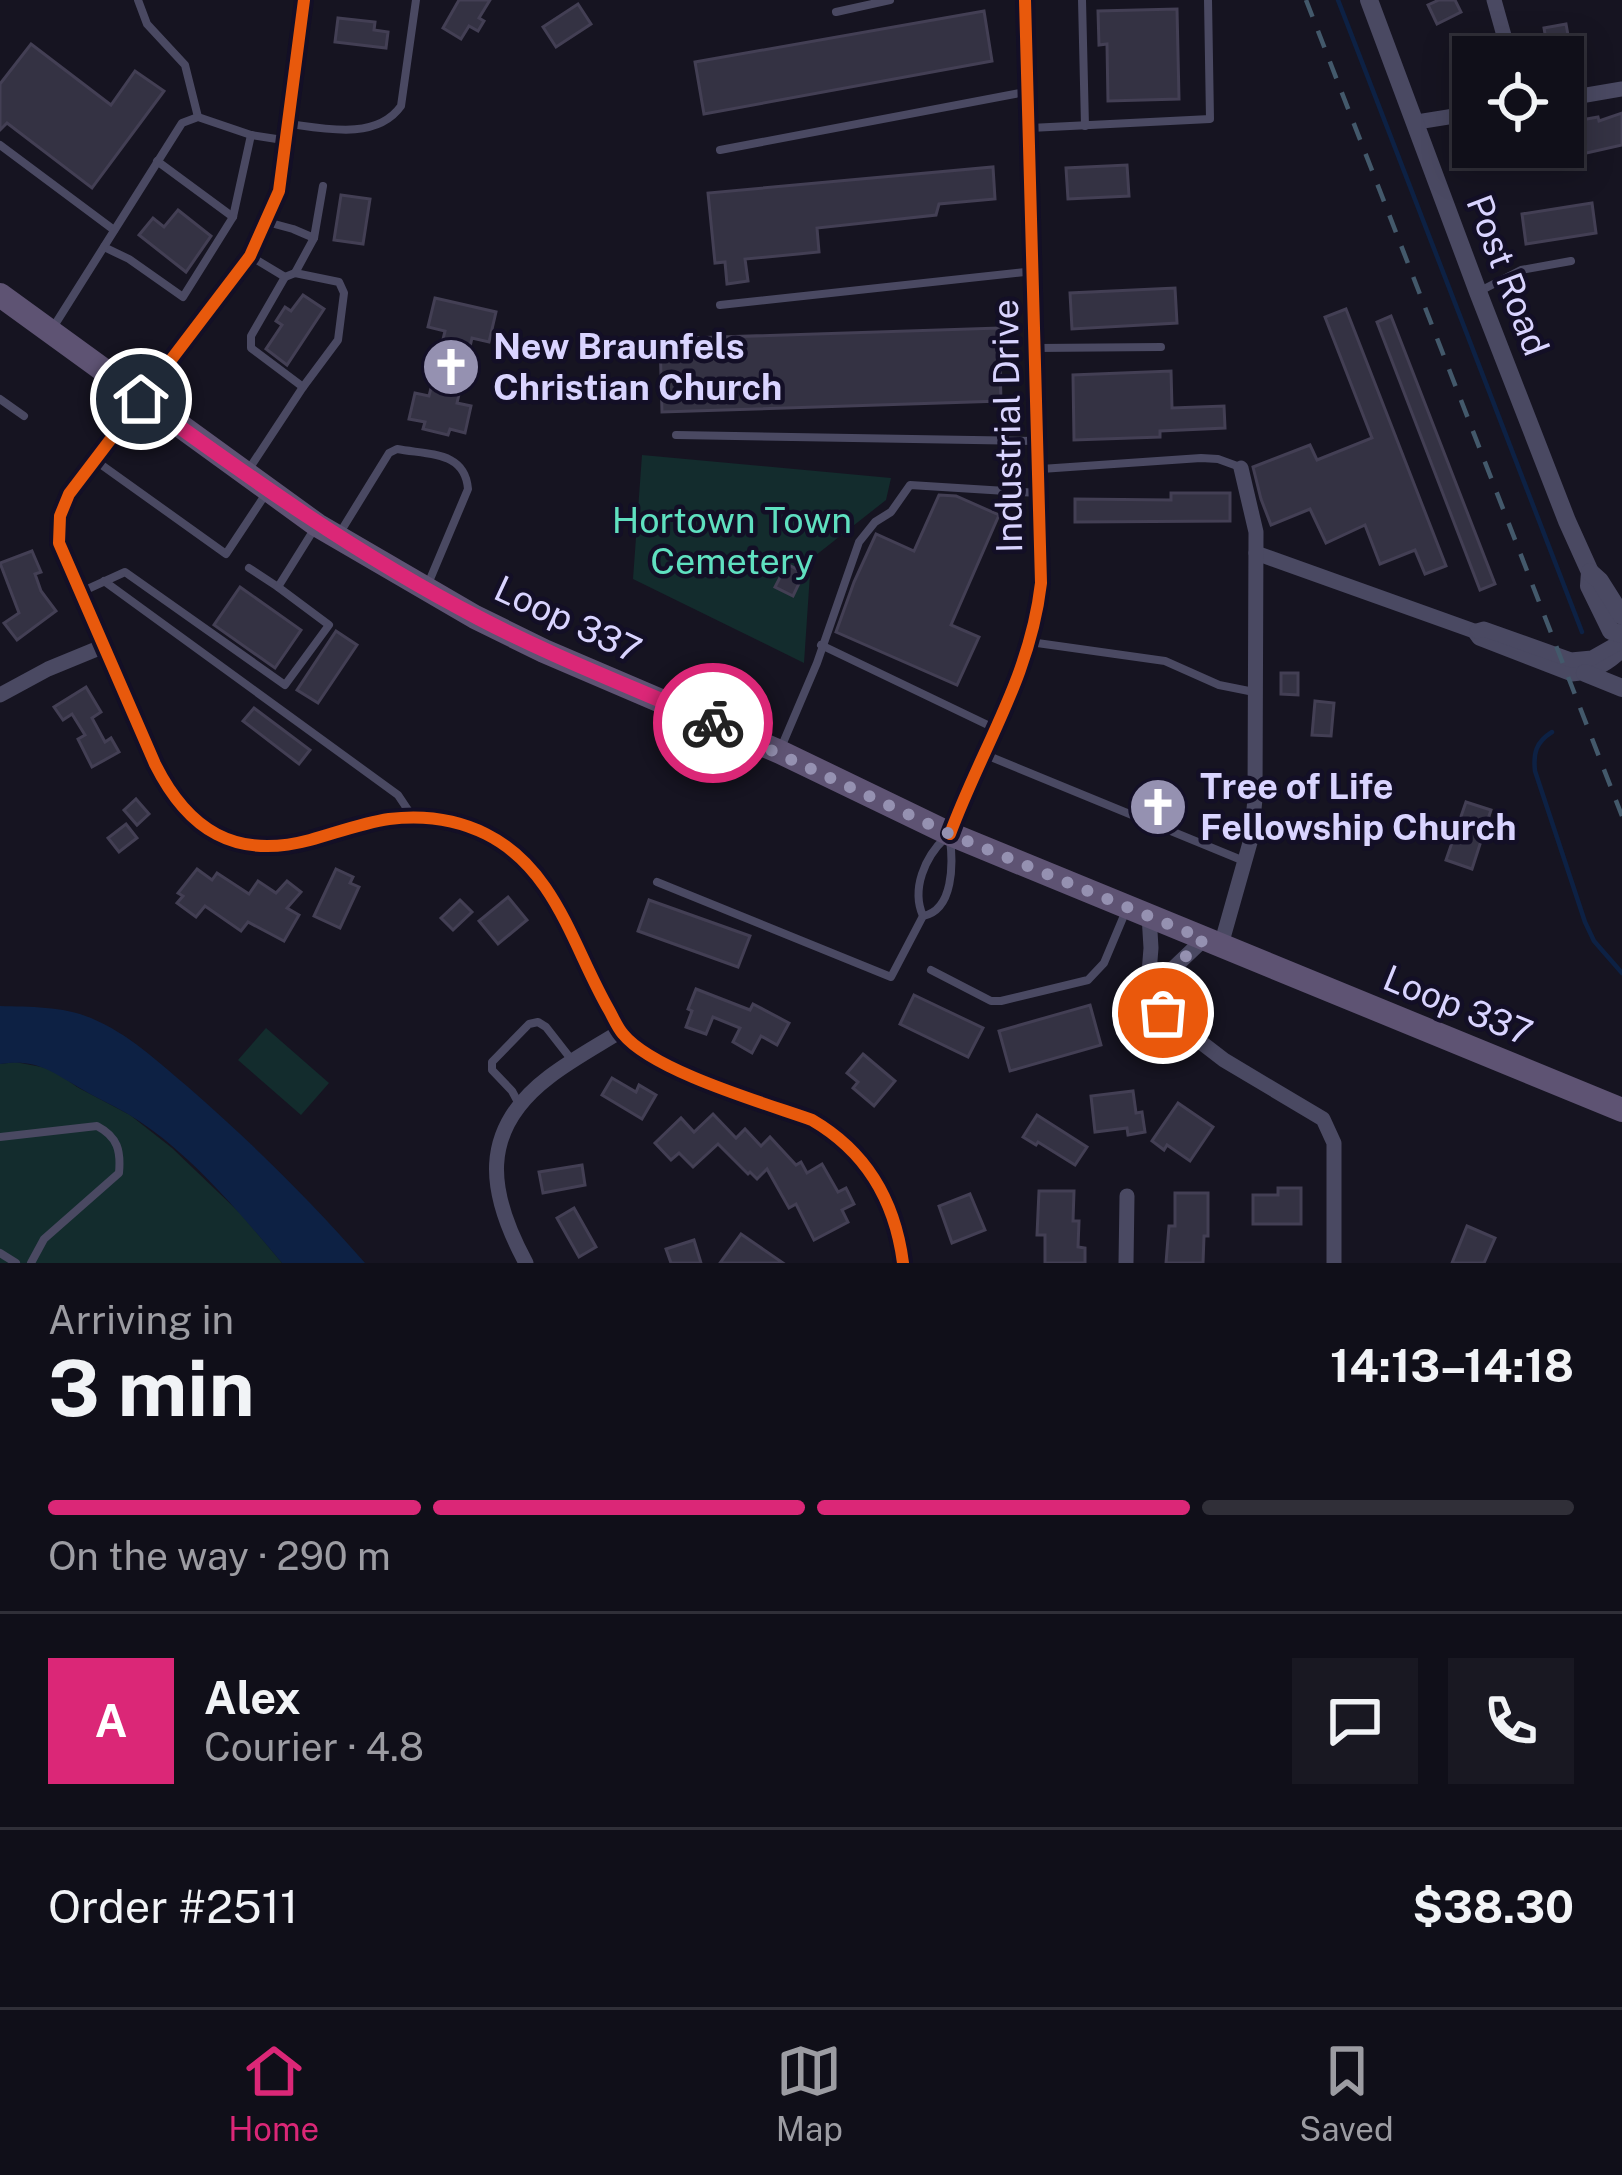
<!DOCTYPE html>
<meta charset="utf-8">
<style>
body{margin:0;font-family:"Public Sans",sans-serif;background:#191822;color:#f1f3f6;height:100vh;display:flex;flex-direction:column;font-size:45px;white-space:nowrap}
*{box-sizing:border-box;margin:0}
p{font-size:39px;color:#9c9ca2}
.icon{flex:none;width:66px;height:66px;fill:none;stroke:currentColor;stroke-width:2;stroke-linecap:round;stroke-linejoin:round}
.map{position:relative;height:1263px;overflow:hidden}
.side{display:flex;flex-direction:column;background:#100f19;flex:1}
.side>*{flex:none}
.tools{position:absolute;left:1452px;top:36px;display:grid;gap:24px}
.tools a{display:grid;place-items:center;width:132px;height:132px;border-radius:0px;background:#100f19;box-shadow:0 6px 30px #0003,0 0 0 3px #302f38;font-size:60px}
.pin{position:absolute;display:grid;place-items:center;width:102px;height:102px;color:#fff;margin:-51px;border:6px solid #fff;border-radius:50%;box-shadow:0 3px 12px #0007}
.courier{position:absolute;display:grid;place-items:center;width:120px;height:120px;margin:-60px;border:9px solid #db2777;border-radius:50%;background:#fff;color:#222;box-shadow:0 3px 15px #0007}
.headline em{font-style:normal;font-weight:700}
.headline div{display:flex;flex-direction:column-reverse}
.headline{display:flex;align-items:center;justify-content:space-between;height:204px;padding:0 48px}
h1{font-size:78px;font-weight:700;line-height:90px}
.bar{display:grid;grid-template-columns:repeat(4,1fr);gap:18px 12px;align-content:center;height:144px;padding:0 48px}
.bar i{height:15px;border-radius:9px;background:#302f38}
.bar .on{background:#db2777}
.bar p{grid-column:span 4}
.line{display:flex;align-items:center;gap:30px;padding:0 48px;border-top:3px solid #302f38}
.line div{flex:1}
.round{display:grid;place-items:center;flex:none;width:126px;height:126px;border-radius:0px;background:#191822}
.dock{display:flex;justify-content:space-around;align-items:center;height:168px;border-top:3px solid #302f38;background:#100f19;font-size:33px;color:#9c9ca2}
.dock a{display:grid;justify-items:center;gap:6px}
.dock .on{color:#db2777}
.map>svg:first-child{display:block}
.green{fill:#132c2d}
.water{fill:#0d2144}
.lines{fill:none;stroke-linecap:round;stroke-linejoin:round}
.stream{stroke:#0d2144;stroke-width:4.5}
.building{fill:#343243;stroke:#433f54;stroke-width:3}
.service{stroke:#4a4962;stroke-width:8}
.minor{stroke:#4a4962;stroke-width:15}
.tertiary{stroke:#4a4962;stroke-width:18}
.primary{stroke:#5e5373;stroke-width:24}
.rail{stroke:#43596b;stroke-width:4.5;stroke-dasharray:18 15;stroke-linecap:butt}
.cycleway-casing{stroke:#130f26;stroke-width:20}
.cycleway{stroke:#e8590c;stroke-width:12}
.done{stroke:#9591b1;stroke-width:12;stroke-dasharray:0 21.6}
.route{stroke:#db2777;stroke-width:15}
.labels{text-anchor:middle;stroke-width:9;stroke-linejoin:round;paint-order:stroke}
.street-label{font-size:36px;fill:#d9d4ff;stroke:#130f26}
.poi-label{font-size:36px;font-weight:bold;fill:#d9d4ff;stroke:#130f26;text-anchor:start}
.park-label{font-size:36px;fill:#5fe0c0;stroke:#130f26}
</style>
<div class="map">
<svg width="1622" height="1263" viewBox="0 0 1622 1263">
<rect width="100%" height="100%" fill="#161421"/>
<g class="green">
<polygon points="642,455 891,478 886,500 811,559 804,663 633,579"/>
<polygon points="266,1028 329,1083 301,1115 238,1060"/>
<polygon points="15,1062 52,1069 77,1087 130,1115 172,1148 241,1214 282,1263 0,1263 0,1064"/>
</g>
<path class="water" d="M0 1006C30 1007 62 1006 91 1018 129 1034 157 1061 188 1087 251 1142 310 1200 365 1263H282C237 1210 188 1150 128 1114 111 1104 94 1097 78 1087 49 1070 36 1059 0 1064Z"/>
<g class="lines">
<g class="stream">
<polyline points="1338,0 1582,632"/>
<path d="M1552 732C1536 742 1533 753 1535 771L1585 922 1594 941 1622 973"/>
</g>
</g>
<g class="building">
<polygon points="459,0 490,0 479,18 484,21 478,31 469,26 461,39 443,28"/>
<polygon points="1439,0 1455,0 1461,12 1437,24 1428,5"/>
<polygon points="578,4 591,24 556,47 543,27"/>
<polygon points="1177,9 1179,99 1108,101 1107,44 1099,45 1098,11"/>
<polygon points="984,11 992,61 704,114 695,62"/>
<polygon points="338,18 375,22 374,30 388,32 386,48 335,42"/>
<polygon points="1566,24 1572,57 1549,57 1544,28"/>
<polygon points="31,44 111,105 135,71 164,91 92,188 7,123 0,130 0,84"/>
<polygon points="1622,113 1622,145 1569,157 1565,134 1583,130 1581,120 1598,117 1599,121"/>
<polygon points="1127,165 1129,196 1068,199 1066,168"/>
<polygon points="993,167 995,199 939,204 936,215 817,228 819,252 745,259 748,281 727,284 725,262 715,263 708,193"/>
<polygon points="341,195 370,199 363,244 334,240"/>
<polygon points="1592,203 1596,233 1526,244 1522,214"/>
<polygon points="178,210 211,236 186,272 139,235 153,218 164,227"/>
<polygon points="1175,288 1177,323 1072,329 1070,293"/>
<polygon points="303,295 324,309 287,365 266,349 282,325 276,321 285,307 291,311"/>
<polygon points="435,298 496,312 489,342 472,338 457,403 471,406 465,433 450,429 448,435 423,429 425,422 409,419 415,393 429,396 445,331 428,327"/>
<polygon points="1346,309 1446,566 1425,574 1415,550 1380,564 1365,525 1326,543 1310,509 1271,525 1261,499 1253,467 1310,445 1317,460 1372,438 1325,317"/>
<polygon points="1391,316 1495,584 1480,590 1377,322"/>
<polygon points="999,328 1001,401 662,412 660,339"/>
<polygon points="1171,371 1172,408 1224,406 1225,428 1160,431 1160,437 1074,440 1073,375"/>
<polygon points="1171,493 1230,493 1230,521 1075,522 1075,499 1171,500"/>
<polygon points="939,495 956,496 999,515 951,625 979,637 957,685 836,632 854,582 876,534 914,551"/>
<polygon points="32,551 41,572 35,574 41,591 56,611 17,640 4,623 19,613 0,563"/>
<polygon points="787,564 804,573 793,596 775,587"/>
<polygon points="240,587 301,630 275,668 214,625"/>
<polygon points="336,631 357,645 318,703 297,690"/>
<polygon points="1281,673 1298,673 1298,695 1281,694"/>
<polygon points="86,687 101,712 92,718 105,742 111,738 119,752 92,767 78,739 85,735 72,714 63,720 54,707"/>
<polygon points="1315,701 1334,703 1331,736 1312,735"/>
<polygon points="254,708 310,750 299,764 243,721"/>
<polygon points="136,799 149,814 137,825 124,810"/>
<polygon points="1466,802 1491,810 1472,869 1446,860"/>
<polygon points="126,824 137,838 119,852 108,838"/>
<polygon points="197,869 212,880 217,873 249,894 258,881 276,893 287,881 301,892 287,908 299,915 284,941 248,922 241,931 205,906 196,917 177,903 183,896 178,893"/>
<polygon points="336,869 353,877 350,883 359,887 340,928 314,916"/>
<polygon points="508,897 527,920 498,944 479,921"/>
<polygon points="460,900 472,912 453,930 441,918"/>
<polygon points="649,900 750,936 738,967 638,931"/>
<polygon points="696,989 750,1010 753,1004 789,1023 777,1045 761,1036 752,1053 733,1042 740,1028 713,1017 706,1034 686,1027 692,1011 688,1009"/>
<polygon points="914,995 983,1028 968,1057 900,1024"/>
<polygon points="1090,1005 1101,1045 1010,1071 999,1031"/>
<polygon points="863,1054 895,1081 874,1106 853,1088 858,1082 847,1073"/>
<polygon points="612,1078 636,1092 639,1085 656,1095 642,1119 602,1095"/>
<polygon points="1133,1091 1136,1113 1142,1112 1145,1132 1128,1135 1127,1128 1095,1132 1091,1096"/>
<polygon points="1178,1103 1213,1127 1190,1161 1167,1145 1164,1150 1152,1141"/>
<polygon points="713,1114 736,1138 745,1129 761,1146 770,1137 796,1165 801,1162 807,1173 822,1164 838,1192 846,1188 854,1204 842,1210 848,1222 814,1240 796,1204 789,1208 767,1169 757,1179 750,1172 748,1174 718,1144 693,1167 679,1153 671,1160 655,1143 681,1118 694,1132"/>
<polygon points="1037,1115 1087,1147 1075,1165 1038,1142 1036,1145 1023,1137"/>
<polygon points="582,1165 585,1185 543,1193 539,1172"/>
<polygon points="1278,1188 1301,1188 1301,1224 1253,1224 1253,1195 1278,1195"/>
<polygon points="1039,1191 1074,1191 1073,1221 1079,1221 1078,1247 1085,1248 1085,1263 1045,1263 1045,1235 1037,1235"/>
<polygon points="1175,1193 1208,1193 1208,1236 1204,1236 1203,1263 1166,1263 1169,1226 1175,1226"/>
<polygon points="970,1194 985,1230 952,1243 939,1206"/>
<polygon points="574,1208 596,1247 579,1257 557,1218"/>
<polygon points="1467,1226 1495,1238 1484,1263 1452,1263"/>
<polygon points="741,1234 783,1263 720,1263"/>
<polygon points="694,1240 701,1263 671,1263 666,1249"/>
</g>
<g class="lines">
<g class="service">
<polyline points="138,0 147,24 185,65 198,117"/>
<polyline points="1082,0 1085,126"/>
<polyline points="836,12 890,0"/>
<path d="M290 124C326 129 377 140 401 106L416 0"/>
<polyline points="1030,128 1210,119 1208,0"/>
<polyline points="0,145 114,230"/>
<polyline points="720,150 1025,92"/>
<polyline points="157,161 233,217"/>
<polyline points="267,222 293,229 314,238"/>
<polyline points="104,247 129,259 183,297 233,217 251,135"/>
<polyline points="295,273 314,238 323,186"/>
<polyline points="285,277 251,336 251,348 303,387"/>
<polyline points="1480,291 1521,270 1571,261"/>
<polyline points="720,305 1034,271"/>
<polyline points="54,326 182,123 198,117 251,135 283,140"/>
<polyline points="1037,348 1161,347"/>
<polyline points="0,399 24,416"/>
<polyline points="676,435 1037,441"/>
<polyline points="96,461 226,554 267,492"/>
<polyline points="249,469 303,387 338,340 344,293 339,282 295,273 285,277 250,256"/>
<polyline points="1041,469 1201,458 1218,459 1240,467"/>
<path d="M341 531 389 453 397 449C429 455 465 451 468 489L428 584"/>
<polyline points="249,568 278,587 313,531"/>
<polyline points="104,581 398,795 412,816"/>
<polyline points="81,592 125,572 285,685 329,625 278,587"/>
<polyline points="1030,642 1165,661 1219,685 1254,692"/>
<polyline points="821,645 994,728"/>
<polyline points="780,750 817,663 859,542 875,522 891,512 910,485 1038,493"/>
<polyline points="986,755 1244,861"/>
<path d="M657 882 891 977 923 916C954 910 953 863 950 839"/>
<path d="M923 916C911 889 925 857 945 838"/>
<polyline points="931,970 991,1001 1001,1001 1088,980 1104,963 1125,913"/>
<polyline points="519,1104 512,1091 492,1070 492,1062 529,1024 538,1022 546,1027 571,1059"/>
<path d="M0 1137 97 1126C118 1137 121 1151 119 1173L44 1239 31 1263"/>
<polyline points="0,1253 16,1263"/>
</g>
<g class="minor">
<path d="M304 0 279 191 250 256 69 494 60 516 59 543 155 764C188 830 235 860 310 840 336 833 362 823 389 819 422 815 456 819 486 834 556 869 573 948 609 1010 613 1017 617 1027 623 1034 653 1071 764 1103 812 1120 867 1152 895 1201 903 1263"/>
<polyline points="1494,0 1510,57"/>
<polyline points="1563,99 1622,89"/>
<polyline points="1417,122 1473,113"/>
<path d="M1256 553 1474 631 1479 638 1572 674C1592 673 1607 665 1622 650"/>
<polyline points="1477,631 1484,629 1571,660 1592,658 1622,641"/>
<polyline points="0,695 48,669 104,646"/>
<path d="M950 834C982 747 1030 678 1041 583L1025 0"/>
<polyline points="1149,915 1151,948 1149,973 1153,982 1153,996 1163,1013 1224,1060 1323,1119 1334,1143 1334,1263"/>
<polyline points="1221,945 1251,839 1255,799 1256,532 1241,468"/>
<polyline points="1153,982 1160,981 1204,939"/>
<path d="M526 1263C488 1193 478 1131 549 1077 571 1060 597 1046 621 1031"/>
<polyline points="1126,1263 1127,1196"/>
</g>
<g class="tertiary">
<polyline points="1369,0 1478,292 1567,521 1590,572 1589,586 1611,631 1622,634"/>
<polyline points="1590,572 1600,581 1622,616"/>
<polyline points="1585,673 1622,688"/>
</g>
<polyline class="primary" points="0,295 317,525 475,617 544,651 780,752 950,834 1622,1110"/>
<polyline class="rail" points="1306,0 1622,816"/>
<g class="cycleway-casing">
<g id="cycleway">
<path d="M304 0 279 191 250 256 69 494 60 516 59 543 155 764C188 830 235 860 310 840 336 833 362 823 389 819 422 815 456 819 486 834 556 869 573 948 609 1010 613 1017 617 1027 623 1034 653 1071 764 1103 812 1120 867 1152 895 1201 903 1263"/>
<path d="M950 834C982 747 1030 678 1041 583L1025 0"/>
</g>
</g>
<use href="#cycleway" class="cycleway"/>
</g>
<g class="lines">
<polyline class="done" points="713,723 950,834 1204,939 1160,981 1153,982 1153,996 1163,1013"/>
<path class="route" d="M141 399C250 478 359 556 479 618 555 658 635 688 713 723"/>
</g>
<defs>
<g id="church-disc" transform="scale(3)"><circle r="9.5" fill="#9591b1" stroke="#130f26"/><path d="M-1.2-6h2.4v3.5h3.3v2.4h-3.3V6h-2.4V-.1h-3.3v-2.4h3.3Z" fill="#fff"/></g>
</defs>
<g fill-rule="evenodd">
<use href="#church-disc" x="451" y="367"/>
<use href="#church-disc" x="1158" y="807"/>
</g>
<g class="labels">
<g class="street-label">
<text transform="translate(1508 275) rotate(69)" y="13">Post Road</text>
<text transform="translate(1007 426) rotate(-91)" y="13">Industrial Drive</text>
<text transform="translate(568 619) rotate(25)" y="13">Loop 337</text>
<text transform="translate(1458 1005) rotate(22)" y="13">Loop 337</text>
</g>
<g class="poi-label">
<text x="493" y="359">New Braunfels<tspan x="493" dy="41">Christian Church</tspan></text>
<text x="1200" y="799">Tree of Life<tspan x="1200" dy="41">Fellowship Church</tspan></text>
</g>
<g class="park-label">
<text x="732" y="533">Hortown Town<tspan x="732" dy="41">Cemetery</tspan></text>
</g>
</g>
</svg>
<div class="tools">
<a><svg class="icon" aria-label="locate" viewBox="0 0 24 24"><circle cx="12" cy="12" r="6"/><path d="M12 2v4M12 18v4M2 12h4M18 12h4"/></svg></a>
</div>
<div class="pin" style="left:1163px;top:1013px;background:#ea580c"><svg class="icon" aria-label="bag" viewBox="0 0 24 24"><path d="M5 8h14l-1 12H6zM9 8a3 3 0 0 1 6 0"/></svg></div>
<div class="pin" style="left:141px;top:399px;background:#1f2937"><svg class="icon" aria-label="home" viewBox="0 0 24 24"><path d="M3 11l9-7 9 7M6 9v11h12V9"/></svg></div>
<div class="courier" style="left:713px;top:723px"><svg class="icon" aria-label="bike" viewBox="0 0 24 24"><circle cx="6" cy="16" r="4"/><circle cx="18" cy="16" r="4"/><path d="M6 16l4-8h5l3 8M10 8l3 8H6M13 5h3"/></svg></div>
</div>
<section class="side">
<div class="headline"><div><h1>3 min</h1><p>Arriving in</p></div><em>14:13–14:18</em></div>
<div class="bar"><i class="on"></i><i class="on"></i><i class="on"></i><i></i><p>On the way · 290 m</p></div>
<div class="line" style="height:216px"><b class="round" style="background:#db2777;color:#fff">A</b><div><b>Alex</b><p>Courier · 4.8</p></div><a class="round"><svg class="icon" aria-label="chat" viewBox="0 0 24 24"><path d="M4 5h16v11H9l-5 4z"/></svg></a><a class="round"><svg class="icon" aria-label="phone" viewBox="0 0 24 24"><path d="M5 4h4l2 5-3 2q2 4 5 5l2-3 5 2v4C11 20 4 13 5 4z"/></svg></a></div>
<div class="line" style="height:156px"><div>Order #2511</div><b>$38.30</b></div>
</section>
<nav class="dock">
<a class="on"><svg class="icon" aria-label="home" viewBox="0 0 24 24"><path d="M3 11l9-7 9 7M6 9v11h12V9"/></svg>Home</a>
<a><svg class="icon" aria-label="map" viewBox="0 0 24 24"><path d="M3 6l6-2 6 2 6-2v14l-6 2-6-2-6 2zM9 4v14M15 6v14"/></svg>Map</a>
<a><svg class="icon" aria-label="saved" viewBox="0 0 24 24"><path d="M7 4h10v16l-5-4-5 4z"/></svg>Saved</a>
</nav>
